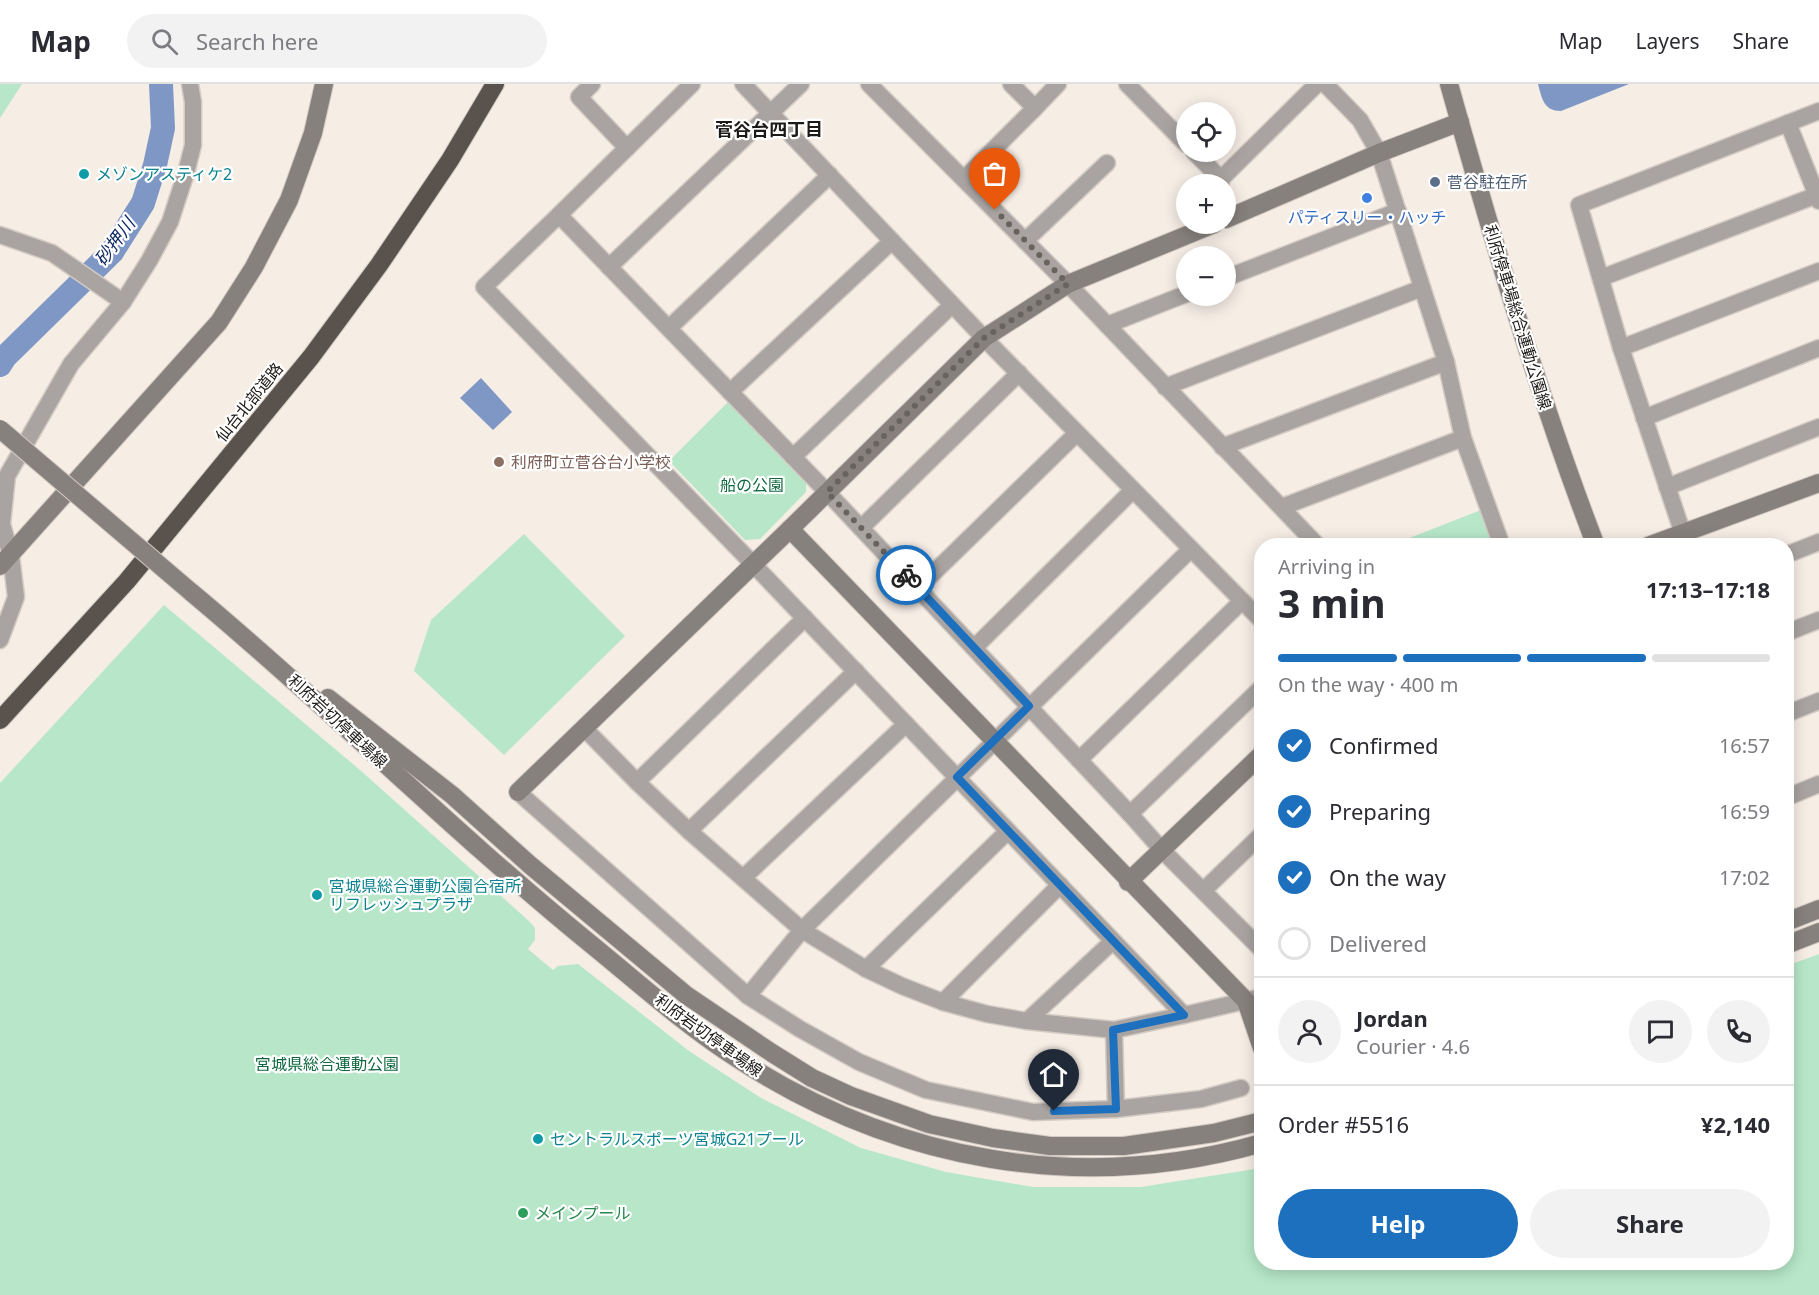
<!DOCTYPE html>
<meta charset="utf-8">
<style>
body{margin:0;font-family:"Noto Sans","Noto Sans JP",sans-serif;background:#f2f2f3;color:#2b2b33;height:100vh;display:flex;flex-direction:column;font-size:22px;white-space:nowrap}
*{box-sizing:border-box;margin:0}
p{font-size:20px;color:#7c7c81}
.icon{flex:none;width:33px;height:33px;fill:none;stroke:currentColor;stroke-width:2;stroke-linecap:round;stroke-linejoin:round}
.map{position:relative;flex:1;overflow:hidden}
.drawer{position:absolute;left:1254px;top:454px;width:540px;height:732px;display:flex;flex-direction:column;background:#fff;border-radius:24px;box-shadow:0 3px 15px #0003}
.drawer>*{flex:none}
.tools{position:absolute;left:1176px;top:18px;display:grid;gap:12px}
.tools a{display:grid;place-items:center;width:60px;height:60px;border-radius:50%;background:#fff;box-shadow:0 3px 15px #0003;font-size:30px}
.pin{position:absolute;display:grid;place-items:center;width:51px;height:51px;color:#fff;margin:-62px -26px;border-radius:50% 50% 50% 0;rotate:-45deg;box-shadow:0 0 6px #0007}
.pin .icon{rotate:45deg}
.courier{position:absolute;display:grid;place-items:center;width:60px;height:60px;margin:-30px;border:4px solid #1d70be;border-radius:50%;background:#fff;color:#222;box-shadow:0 2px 8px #0007}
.head em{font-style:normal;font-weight:700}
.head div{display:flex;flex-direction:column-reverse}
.head{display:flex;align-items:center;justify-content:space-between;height:102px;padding:0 24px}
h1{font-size:39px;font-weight:700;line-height:45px}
.bar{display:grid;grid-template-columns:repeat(4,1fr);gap:9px 6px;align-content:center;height:72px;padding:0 24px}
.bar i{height:8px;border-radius:4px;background:#e1e1e2}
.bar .current{background:#1d70be}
.bar p{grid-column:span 4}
.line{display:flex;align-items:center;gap:15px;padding:0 24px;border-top:2px solid #e1e1e2}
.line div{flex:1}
.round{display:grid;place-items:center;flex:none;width:63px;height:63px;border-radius:32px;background:#f2f2f3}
ol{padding:0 24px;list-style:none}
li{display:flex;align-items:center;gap:18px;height:66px}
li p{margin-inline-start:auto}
li .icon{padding:6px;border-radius:50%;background:#1d70be;color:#fff;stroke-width:4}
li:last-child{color:#7c7c81}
li i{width:33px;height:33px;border:3px solid #e1e1e2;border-radius:50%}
.action{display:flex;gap:12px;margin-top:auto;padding:12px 24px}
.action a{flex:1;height:69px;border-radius:36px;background:#1d70be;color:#fff;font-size:24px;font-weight:700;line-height:69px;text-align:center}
.action a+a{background:#f2f2f3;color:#2b2b33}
header{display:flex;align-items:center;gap:36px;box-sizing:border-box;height:84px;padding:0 30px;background:#fff;border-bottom:2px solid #e1e1e2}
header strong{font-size:28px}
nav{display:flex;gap:33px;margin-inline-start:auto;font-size:21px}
.search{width:420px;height:54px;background:#f2f2f3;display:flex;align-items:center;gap:15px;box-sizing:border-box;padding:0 21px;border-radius:33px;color:#7c7c81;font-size:22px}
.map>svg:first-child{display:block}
.green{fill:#b7e7c8}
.water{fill:#7f97c5}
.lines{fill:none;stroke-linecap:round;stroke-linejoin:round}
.river{stroke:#7f97c5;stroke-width:24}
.street-casing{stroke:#d3cbc4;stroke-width:19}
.secondary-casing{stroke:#d3cbc4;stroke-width:20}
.highway-casing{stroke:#d3cbc4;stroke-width:20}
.street{stroke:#a9a4a1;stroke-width:16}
.secondary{stroke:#87817d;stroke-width:18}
.highway{stroke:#5a524c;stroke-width:18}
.secondary-bridge-casing{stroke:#d3cbc4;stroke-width:20;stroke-linecap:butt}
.secondary-bridge{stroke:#87817d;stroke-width:18}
.done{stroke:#68635e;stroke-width:6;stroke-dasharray:0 10.8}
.route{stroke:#1d70be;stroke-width:8}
.culture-dot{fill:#0f9aa8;stroke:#fff;stroke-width:2}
.service-dot{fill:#5c6f8a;stroke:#fff;stroke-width:2}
.shop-dot{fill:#3f7fe0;stroke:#fff;stroke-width:2}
.education-dot{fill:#8d6e63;stroke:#fff;stroke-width:2}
.leisure-dot{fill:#2e9e5b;stroke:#fff;stroke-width:2}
.labels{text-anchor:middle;stroke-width:4.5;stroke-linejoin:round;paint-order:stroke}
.culture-label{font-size:16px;fill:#0d838f;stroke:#fff;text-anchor:start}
.service-label{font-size:16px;fill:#4e5e75;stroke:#fff;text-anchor:start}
.shop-label{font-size:16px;fill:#366cbe;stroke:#fff}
.street-label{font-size:16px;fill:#1c1916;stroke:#fff}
.education-label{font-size:16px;fill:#785e54;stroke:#fff;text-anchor:start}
.park-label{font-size:16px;fill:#0f683f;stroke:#fff}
.leisure-label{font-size:16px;fill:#27864d;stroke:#fff;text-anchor:start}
.neighbourhood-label{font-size:18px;font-weight:bold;fill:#1c1916;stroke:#fff}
.water-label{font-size:18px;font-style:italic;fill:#112b63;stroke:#fff}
</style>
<header>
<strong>Map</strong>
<div class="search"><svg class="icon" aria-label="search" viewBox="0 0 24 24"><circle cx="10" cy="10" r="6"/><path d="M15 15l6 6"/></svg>Search here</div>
<nav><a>Map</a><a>Layers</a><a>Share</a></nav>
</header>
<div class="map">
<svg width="1819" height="1211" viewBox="0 0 1819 1211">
<rect width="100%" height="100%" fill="#f6ede5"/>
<g class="green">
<polygon points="0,0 22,0 0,34"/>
<polygon points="728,318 806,394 806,408 760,455 745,456 669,377"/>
<polygon points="1481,426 1494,462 1389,462"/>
<polygon points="524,450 625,552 504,671 414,587 431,536"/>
<polygon points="164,521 360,686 529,837 535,844 535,856 528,865 553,886 558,882 578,880 689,967 761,1014 861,1064 946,1088 1033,1103 1141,1103 1261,1084 1262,1179 1786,1179 1787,891 1789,881 1819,870 1819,1211 0,1211 0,699"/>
</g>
<g class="water">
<path d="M1538 0H1629L1561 27C1544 27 1542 15 1538 0Z"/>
<polygon points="481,294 512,328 493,346 460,314"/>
</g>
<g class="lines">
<polyline class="river" points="0,281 5,273 112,168 143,119 155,81 163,44 161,0"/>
<g class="street-casing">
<g id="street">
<polyline points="592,0 579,13 627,64"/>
<polyline points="743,0 984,254 1262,537"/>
<polyline points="869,0 1068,200 1318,462"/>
<polyline points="1011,0 1035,24 1058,0"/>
<polyline points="1127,0 1186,60"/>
<polyline points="1325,0 1360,36 1379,69 1446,278 1463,354 1502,462"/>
<polyline points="1788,39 1819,117"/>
<polyline points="1194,68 1221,95 1221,100"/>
<polyline points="964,95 1035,24"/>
<polyline points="1221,95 1317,0"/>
<polyline points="559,131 692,0"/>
<polyline points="0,151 52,169 123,218"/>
<polyline points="1025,157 1107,79"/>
<polyline points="609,183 801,0"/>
<polyline points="1226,194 1398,127"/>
<polyline points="1601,194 1817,111"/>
<polyline points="1107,241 1186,210"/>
<polyline points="669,244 830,91"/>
<polyline points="1621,264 1819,187"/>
<polyline points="1165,303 1422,204"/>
<polyline points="730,308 892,157"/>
<polyline points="1644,334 1819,264"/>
<polyline points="1222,363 1446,278"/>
<polyline points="793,373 952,221"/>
<polyline points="1667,403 1819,343"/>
<polyline points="1282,423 1463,354"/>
<polyline points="861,444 1019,289"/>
<polyline points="1687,462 1621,264 1579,121 1819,27"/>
<polyline points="1786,471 1819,458"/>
<polyline points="918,504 1077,349"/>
<polyline points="1786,549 1819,536"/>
<polyline points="0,556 16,513 11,472 2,440 7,392 71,280 123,218 149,177 170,138 186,89 193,61 193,18 190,0"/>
<polyline points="974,564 1133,406"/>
<polyline points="1786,630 1819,617"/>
<polyline points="584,644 637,698 689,747 802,846 866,885 902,902 943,918 987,930 1027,937 1114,946 1184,931 1262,913"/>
<polyline points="1079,676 1242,517"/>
<polyline points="637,698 805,534"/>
<polyline points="1786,705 1790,712 1819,700"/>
<polyline points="518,708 748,912 800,945 859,978 926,1006 1033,1028 1116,1025 1201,1015 1241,1004"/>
<polyline points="1130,730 1262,603"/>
<polyline points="689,747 856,587"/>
<polyline points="743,794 906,640"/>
<polyline points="1204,806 1262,750"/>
<polyline points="866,885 1008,747"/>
<polyline points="748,912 802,846 1191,465"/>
<polyline points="943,918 1060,801"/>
<polyline points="1184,931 753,480 484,203 559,131 827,408 1130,730 1162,766 1262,866"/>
<polyline points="1027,937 1113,857"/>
<polyline points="1114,946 1116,1025"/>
</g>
</g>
<g class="secondary-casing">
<g id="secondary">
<path d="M1449 0C1493 156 1538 311 1596 462"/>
<polyline points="1226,135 1379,69 1460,38"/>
<polyline points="790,445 1246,917 1262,964"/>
<polyline points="1648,462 1819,399"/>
<polyline points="0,482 219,238 254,183 289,116 313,49 324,0"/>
<path d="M191 508C328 622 454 749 592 861 640 900 686 942 738 975 895 1077 1080 1111 1262 1059"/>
<polyline points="328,614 452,711 530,781 686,911 772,969 812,994 851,1012 929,1040 993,1054 1050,1062 1124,1062 1214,1049 1262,1037"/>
<polyline points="518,708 790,445 984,254 1068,200 1214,140"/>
<polyline points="1128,798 1262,670"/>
<polyline points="1786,838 1819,825"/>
<polyline points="1786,861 1819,848"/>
</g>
</g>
<g class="highway-casing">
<polyline id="highway" points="0,636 127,497 311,273 379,181 450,76 495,0"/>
</g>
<use href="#street" class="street"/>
<use href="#secondary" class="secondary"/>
<use href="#highway" class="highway"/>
<g class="secondary-bridge-casing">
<polyline id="secondary-bridge" points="0,345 191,508"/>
</g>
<use href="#secondary-bridge" class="secondary-bridge"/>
</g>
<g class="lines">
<polyline class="done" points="906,491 827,408 984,254 1068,200 995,126"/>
<polyline class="route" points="906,491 1029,622 957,693 1184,931 1113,946 1116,1025 1054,1027"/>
</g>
<g class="culture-dot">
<circle cx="84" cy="90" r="6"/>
<circle cx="317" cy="811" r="6"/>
<circle cx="538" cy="1055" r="6"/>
</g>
<circle class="service-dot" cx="1435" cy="98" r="6"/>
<circle class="shop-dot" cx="1367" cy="114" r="6"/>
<circle class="education-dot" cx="499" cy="378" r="6"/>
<circle class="leisure-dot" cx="523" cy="1129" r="6"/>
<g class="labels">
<g class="culture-label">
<text x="96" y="96">メゾンアスティケ2</text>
<text x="329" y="808">宮城県総合運動公園合宿所<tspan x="329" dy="18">リフレッシュプラザ</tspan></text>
<text x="550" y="1061">セントラルスポーツ宮城G21プール</text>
</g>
<g class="service-label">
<text x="1447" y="104">菅谷駐在所</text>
</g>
<g class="shop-label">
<text x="1367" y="139">パティスリー・ハッチ</text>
</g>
<g class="street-label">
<text transform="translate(1518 233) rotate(73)" y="6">利府停車場総合運動公園線</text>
<text transform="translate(249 318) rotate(-51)" y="6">仙台北部道路</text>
<text transform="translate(338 637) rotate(43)" y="6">利府岩切停車場線</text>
<text transform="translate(709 951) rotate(36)" y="6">利府岩切停車場線</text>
</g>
<g class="education-label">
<text x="511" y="384">利府町立菅谷台小学校</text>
</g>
<g class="park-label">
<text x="752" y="407">船の公園</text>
<text x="327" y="986">宮城県総合運動公園</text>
</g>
<g class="leisure-label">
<text x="535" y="1135">メインプール</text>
</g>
<g class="neighbourhood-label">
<text x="769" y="52">菅谷台四丁目</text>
</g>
<g class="water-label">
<text transform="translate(115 158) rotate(-54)" y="6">砂押川</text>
</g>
</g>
</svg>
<div class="tools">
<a><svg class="icon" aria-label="locate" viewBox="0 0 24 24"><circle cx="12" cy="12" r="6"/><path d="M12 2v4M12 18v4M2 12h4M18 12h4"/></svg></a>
<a>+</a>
<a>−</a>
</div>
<div class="pin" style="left:995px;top:126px;background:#ea580c"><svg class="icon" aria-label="bag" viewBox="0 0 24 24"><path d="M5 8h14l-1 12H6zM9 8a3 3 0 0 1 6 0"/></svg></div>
<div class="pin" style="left:1054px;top:1027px;background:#1f2937"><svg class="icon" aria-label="home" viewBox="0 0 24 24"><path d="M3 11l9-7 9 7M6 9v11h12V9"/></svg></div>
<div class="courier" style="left:906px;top:491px"><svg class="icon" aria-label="bike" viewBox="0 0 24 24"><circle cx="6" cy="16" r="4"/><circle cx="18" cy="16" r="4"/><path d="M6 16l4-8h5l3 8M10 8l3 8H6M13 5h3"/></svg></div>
<section class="drawer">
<div class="head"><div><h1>3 min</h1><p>Arriving in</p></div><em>17:13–17:18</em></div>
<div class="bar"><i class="current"></i><i class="current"></i><i class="current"></i><i></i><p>On the way · 400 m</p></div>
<ol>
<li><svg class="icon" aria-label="check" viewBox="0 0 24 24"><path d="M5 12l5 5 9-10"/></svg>Confirmed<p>16:57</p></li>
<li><svg class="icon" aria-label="check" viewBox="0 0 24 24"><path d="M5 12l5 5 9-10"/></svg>Preparing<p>16:59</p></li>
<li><svg class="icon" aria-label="check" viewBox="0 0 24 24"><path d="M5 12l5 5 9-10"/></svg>On the way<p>17:02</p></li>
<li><i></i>Delivered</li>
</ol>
<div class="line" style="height:108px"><a class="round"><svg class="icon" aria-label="person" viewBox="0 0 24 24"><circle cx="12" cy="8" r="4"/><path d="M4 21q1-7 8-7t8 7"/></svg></a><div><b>Jordan</b><p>Courier · 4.6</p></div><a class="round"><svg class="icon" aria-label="chat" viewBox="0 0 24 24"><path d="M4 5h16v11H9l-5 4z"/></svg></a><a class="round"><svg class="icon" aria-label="phone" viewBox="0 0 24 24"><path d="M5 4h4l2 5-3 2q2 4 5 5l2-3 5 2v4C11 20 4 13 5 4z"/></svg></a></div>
<div class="line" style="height:78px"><div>Order #5516</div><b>¥2,140</b></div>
<div class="action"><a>Help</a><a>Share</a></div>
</section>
</div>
